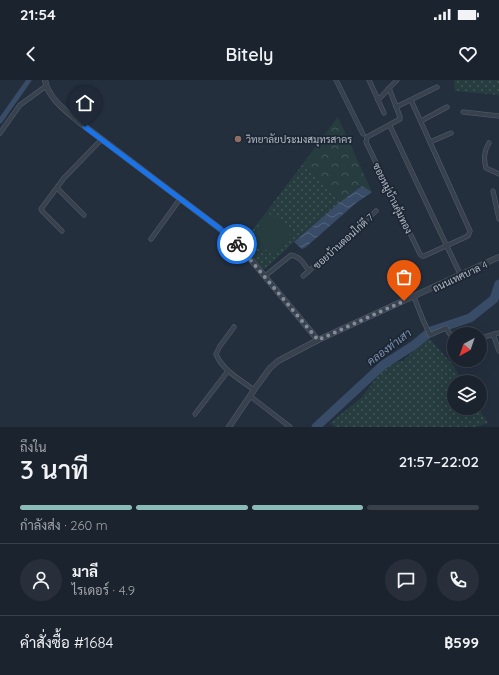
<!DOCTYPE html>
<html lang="th">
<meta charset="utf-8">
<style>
body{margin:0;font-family:Quicksand,Sarabun,sans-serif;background:#282f3a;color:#f1f3f6;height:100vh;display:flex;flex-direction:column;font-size:15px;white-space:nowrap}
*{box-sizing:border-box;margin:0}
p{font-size:13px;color:#a0a4aa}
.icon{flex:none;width:22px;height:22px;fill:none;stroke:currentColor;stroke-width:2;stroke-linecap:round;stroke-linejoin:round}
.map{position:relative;height:347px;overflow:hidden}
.details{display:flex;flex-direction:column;background:#1b232e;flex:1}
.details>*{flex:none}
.needle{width:26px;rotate:220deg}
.tools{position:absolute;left:447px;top:247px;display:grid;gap:8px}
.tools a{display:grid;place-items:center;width:40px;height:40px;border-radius:50%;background:#1b232e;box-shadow:0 4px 16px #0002,0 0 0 1px #39404a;font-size:20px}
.pin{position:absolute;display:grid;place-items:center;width:34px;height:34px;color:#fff;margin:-41px -17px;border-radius:50% 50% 50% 0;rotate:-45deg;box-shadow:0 0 4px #0007}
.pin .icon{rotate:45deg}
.courier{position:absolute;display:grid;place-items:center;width:40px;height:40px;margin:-20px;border:3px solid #1a73e8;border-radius:50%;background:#fff;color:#222;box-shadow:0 1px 5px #0007}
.overview em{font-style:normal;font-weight:600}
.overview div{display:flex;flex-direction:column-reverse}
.overview{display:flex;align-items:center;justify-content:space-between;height:68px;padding:0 20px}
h1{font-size:26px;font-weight:600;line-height:30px}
.bar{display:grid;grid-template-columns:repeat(4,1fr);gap:6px 4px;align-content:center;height:48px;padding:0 20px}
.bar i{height:5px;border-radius:3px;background:#39404a}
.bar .on{background:#8bbbb9}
.bar p{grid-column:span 4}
.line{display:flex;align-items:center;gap:10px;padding:0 20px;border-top:1px solid #39404a}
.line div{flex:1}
.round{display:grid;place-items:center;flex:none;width:42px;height:42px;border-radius:21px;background:#282f3a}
.status{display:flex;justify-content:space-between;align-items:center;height:28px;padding:0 20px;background:#1b232e;direction:ltr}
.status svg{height:11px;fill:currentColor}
header{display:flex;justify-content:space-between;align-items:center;height:52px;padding:0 20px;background:#1b232e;font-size:18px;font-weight:600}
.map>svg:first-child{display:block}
.grass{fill:url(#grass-dots)}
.forest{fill:url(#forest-crowns)}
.park{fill:#263c3f}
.water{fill:url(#water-waves)}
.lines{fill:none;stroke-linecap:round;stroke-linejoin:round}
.canal{stroke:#394c67;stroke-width:5}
.river{stroke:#394c67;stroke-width:9}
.minor-casing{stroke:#565f6c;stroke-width:5}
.tertiary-casing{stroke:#565f6c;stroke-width:6}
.minor{stroke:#38414e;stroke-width:4}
.tertiary{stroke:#38414e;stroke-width:5}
.done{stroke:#828b98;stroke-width:4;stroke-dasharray:0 7.2}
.route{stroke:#1a73e8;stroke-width:5}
.education-dot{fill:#8d6e63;stroke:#1d2633;stroke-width:1.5}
.labels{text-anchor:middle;stroke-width:3.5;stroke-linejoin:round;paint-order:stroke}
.poi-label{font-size:10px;fill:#b4bcc9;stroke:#1d2633;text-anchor:start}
.street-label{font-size:10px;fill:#b4bcc9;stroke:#1d2633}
.water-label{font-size:11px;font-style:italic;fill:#7c92b1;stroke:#1d2633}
</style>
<div class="status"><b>21:54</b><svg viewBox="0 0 49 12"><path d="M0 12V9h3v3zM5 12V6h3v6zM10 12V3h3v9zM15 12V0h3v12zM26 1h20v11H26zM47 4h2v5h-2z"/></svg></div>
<header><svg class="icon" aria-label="back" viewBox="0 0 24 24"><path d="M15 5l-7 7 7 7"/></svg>Bitely<svg class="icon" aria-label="heart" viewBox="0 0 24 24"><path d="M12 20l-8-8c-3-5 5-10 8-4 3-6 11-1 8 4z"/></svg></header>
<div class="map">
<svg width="499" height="347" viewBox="0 0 499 347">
<defs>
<pattern id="grass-dots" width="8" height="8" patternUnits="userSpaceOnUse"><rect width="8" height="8" fill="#263c3f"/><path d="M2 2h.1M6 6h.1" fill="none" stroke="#435659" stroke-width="1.8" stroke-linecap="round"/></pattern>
<pattern id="forest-crowns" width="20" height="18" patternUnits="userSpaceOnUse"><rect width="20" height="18" fill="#263c3f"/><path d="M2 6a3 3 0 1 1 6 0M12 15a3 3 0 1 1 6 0" fill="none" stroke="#435659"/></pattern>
<pattern id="water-waves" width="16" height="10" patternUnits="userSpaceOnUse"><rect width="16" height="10" fill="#394c67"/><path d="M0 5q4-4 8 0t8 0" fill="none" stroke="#53647b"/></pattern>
</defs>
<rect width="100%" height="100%" fill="#242f3e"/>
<g class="grass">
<polygon points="454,0 499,0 499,15 455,11"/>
<polygon points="305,81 340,122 296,160 264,190 241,165"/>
<polygon points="428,257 452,284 464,302 454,302 454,328 479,328 488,343 476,347 336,347 330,343 361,318 381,292 394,282 403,281"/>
</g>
<polygon class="forest" points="338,37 372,112 362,106 340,122 305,81"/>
<polygon class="park" points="268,133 293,151 274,176 250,158"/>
<polygon class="water" points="362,106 372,112 356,123 306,167 302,169 294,162 340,122"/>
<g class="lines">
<polyline class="canal" points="0,41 29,0"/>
<polyline class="river" points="316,347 383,285 414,265 431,251 470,238 494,219 499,204"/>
<g class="minor-casing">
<g id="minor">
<polyline points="336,0 363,54"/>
<polyline points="369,0 384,33"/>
<polyline points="389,8 400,37 400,39 367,57 366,62 420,174 422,176 424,176 468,156 470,151 411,20"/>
<polyline points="378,20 397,0"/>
<polyline points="396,27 437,7"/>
<polyline points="463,32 499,36"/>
<polyline points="421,41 447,27"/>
<polyline points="390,46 461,196"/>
<polyline points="0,53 20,25 46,6"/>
<polyline points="430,62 451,53"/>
<path d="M489 63C484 71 483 78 486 88L499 94"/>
<polyline points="57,108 84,135"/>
<polyline points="493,111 499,139"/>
<polyline points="62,151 43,132 41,129 64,98 101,60"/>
<polyline points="151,159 180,119"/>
<path d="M265 196 291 175C300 176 304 184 309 191L376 131"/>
<polyline points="303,196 309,191"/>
<polyline points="414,217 423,240 430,255 446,248 454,260"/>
<path d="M234 247 220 266 216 274C222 290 241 300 254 310"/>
<polyline points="493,254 499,271"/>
<polyline points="484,257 499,253"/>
<polyline points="250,316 290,347"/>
<polyline points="195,334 228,291"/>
</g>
</g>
<g class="tertiary-casing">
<g id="tertiary">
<path d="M45 0C48 18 65 30 79 42L219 148 242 169 318 260"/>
<polyline points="229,347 254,310 270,288 278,281 318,260 499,177"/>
</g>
</g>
<use href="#minor" class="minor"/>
<use href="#tertiary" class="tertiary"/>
</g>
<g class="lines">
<polyline class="done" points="237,164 318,260 404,221"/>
<polyline class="route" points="85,47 219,148 237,164"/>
</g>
<circle class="education-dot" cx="238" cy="59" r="4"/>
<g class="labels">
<g class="poi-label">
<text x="246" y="63">วิทยาลัยประมงสมุทรสาคร</text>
</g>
<g class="street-label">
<text transform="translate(393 118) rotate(64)" y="4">ซอยหมู่บ้านคุ้มทอง</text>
<text transform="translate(343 161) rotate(-42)" y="4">ซอยบ้านดอนไก่ดี 7</text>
<text transform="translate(460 196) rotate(-25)" y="4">ถนนเทศบาล 4</text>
</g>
<g class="water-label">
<text transform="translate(389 267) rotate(-37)" y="4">คลองท่าเสา</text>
</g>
</g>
</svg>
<div class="tools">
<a><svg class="needle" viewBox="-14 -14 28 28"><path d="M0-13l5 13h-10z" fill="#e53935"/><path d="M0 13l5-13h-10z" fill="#a0a4aa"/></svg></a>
<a><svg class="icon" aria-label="layers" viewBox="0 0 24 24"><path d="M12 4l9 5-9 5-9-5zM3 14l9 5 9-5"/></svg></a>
</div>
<div class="pin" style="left:404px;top:221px;background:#ea580c"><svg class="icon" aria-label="bag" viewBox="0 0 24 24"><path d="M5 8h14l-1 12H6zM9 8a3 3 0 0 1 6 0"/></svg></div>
<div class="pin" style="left:85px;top:47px;background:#1f2937"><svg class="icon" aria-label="home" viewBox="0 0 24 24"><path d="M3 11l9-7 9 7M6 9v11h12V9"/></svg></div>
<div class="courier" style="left:237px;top:164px"><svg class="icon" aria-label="bike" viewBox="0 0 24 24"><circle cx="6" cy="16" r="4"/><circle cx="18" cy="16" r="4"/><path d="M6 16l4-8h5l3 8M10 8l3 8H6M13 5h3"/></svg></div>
</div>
<section class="details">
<div class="overview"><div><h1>3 นาที</h1><p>ถึงใน</p></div><em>21:57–22:02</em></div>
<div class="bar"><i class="on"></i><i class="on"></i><i class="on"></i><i></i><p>กำลังส่ง · 260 m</p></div>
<div class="line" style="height:72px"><a class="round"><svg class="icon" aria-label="person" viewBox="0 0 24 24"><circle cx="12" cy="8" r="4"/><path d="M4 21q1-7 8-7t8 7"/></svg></a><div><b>มาลี</b><p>ไรเดอร์ · 4.9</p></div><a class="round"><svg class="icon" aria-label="chat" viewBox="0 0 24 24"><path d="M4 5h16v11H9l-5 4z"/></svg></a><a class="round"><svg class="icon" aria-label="phone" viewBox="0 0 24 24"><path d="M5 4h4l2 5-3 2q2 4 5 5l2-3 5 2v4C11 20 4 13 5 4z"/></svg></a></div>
<div class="line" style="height:52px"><div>คำสั่งซื้อ #1684</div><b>฿599</b></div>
</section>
